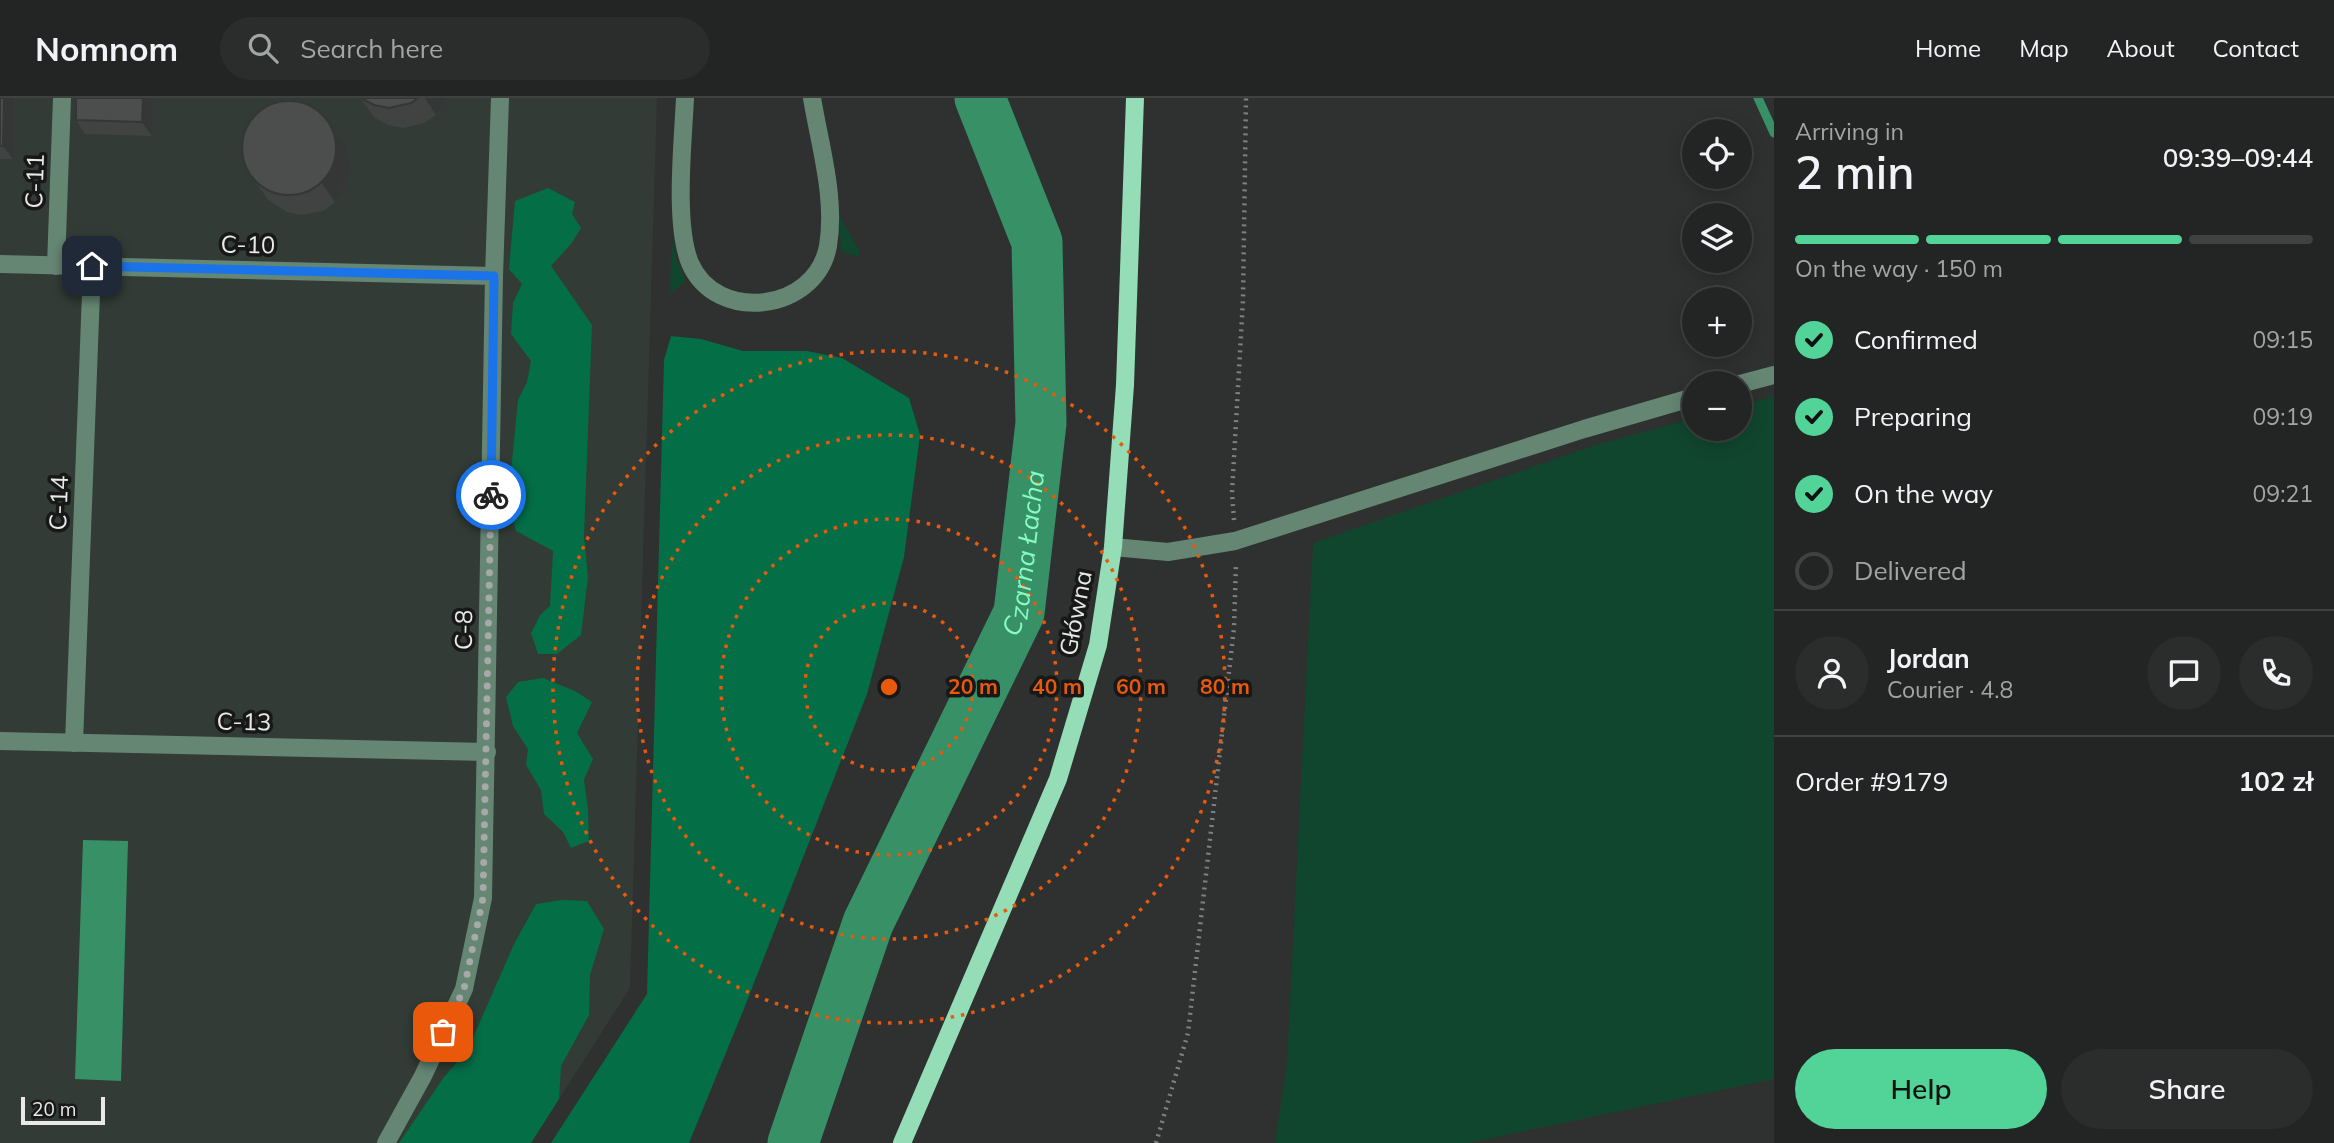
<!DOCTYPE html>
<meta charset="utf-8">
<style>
body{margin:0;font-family:Mulish,sans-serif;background:#2a2d2b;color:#f1f3f6;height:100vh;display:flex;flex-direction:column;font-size:26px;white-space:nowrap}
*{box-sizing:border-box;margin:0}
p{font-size:23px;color:#a2a5a6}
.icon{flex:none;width:38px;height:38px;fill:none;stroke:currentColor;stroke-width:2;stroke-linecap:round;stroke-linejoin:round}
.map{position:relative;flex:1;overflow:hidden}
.side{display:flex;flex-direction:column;background:#222523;width:560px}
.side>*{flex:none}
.controls{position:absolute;left:1682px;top:21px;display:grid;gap:14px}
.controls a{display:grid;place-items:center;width:70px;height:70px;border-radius:50%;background:#222523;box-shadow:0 4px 18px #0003,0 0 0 2px #3f4241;font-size:35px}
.scale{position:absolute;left:21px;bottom:18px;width:84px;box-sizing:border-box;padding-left:7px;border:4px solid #e8eae9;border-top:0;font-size:19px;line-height:24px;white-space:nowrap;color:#e8eae9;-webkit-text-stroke:5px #171817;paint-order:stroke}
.pin{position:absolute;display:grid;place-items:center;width:60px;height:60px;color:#fff;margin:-30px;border-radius:14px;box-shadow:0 4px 10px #0006}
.courier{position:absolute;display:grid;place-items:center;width:70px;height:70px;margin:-35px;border:5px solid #1a73e8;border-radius:50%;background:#fff;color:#222;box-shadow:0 2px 9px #0007}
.summary em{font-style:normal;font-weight:600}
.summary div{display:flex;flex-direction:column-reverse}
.summary{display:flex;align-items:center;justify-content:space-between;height:119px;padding:0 21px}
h1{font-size:46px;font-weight:600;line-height:52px}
.bar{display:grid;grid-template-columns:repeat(4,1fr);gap:10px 7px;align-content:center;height:84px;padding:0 21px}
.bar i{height:9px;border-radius:5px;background:#3f4241}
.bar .active{background:#52d397}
.bar p{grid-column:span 4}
.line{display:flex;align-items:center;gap:18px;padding:0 21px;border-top:2px solid #3f4241}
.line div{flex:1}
.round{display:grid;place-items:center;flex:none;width:74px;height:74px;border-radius:37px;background:#2a2d2b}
ol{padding:0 21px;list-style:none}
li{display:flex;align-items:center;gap:21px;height:77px}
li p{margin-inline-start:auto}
li .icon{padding:7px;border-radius:50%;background:#52d397;color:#111;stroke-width:4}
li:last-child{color:#a2a5a6}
li i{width:38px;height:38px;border:4px solid #3f4241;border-radius:50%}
.primary-button{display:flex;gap:14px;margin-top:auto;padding:14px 21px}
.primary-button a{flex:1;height:80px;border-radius:42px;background:#52d397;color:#111;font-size:28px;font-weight:600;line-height:80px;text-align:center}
.primary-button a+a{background:#2a2d2b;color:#f1f3f6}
header{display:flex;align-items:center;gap:42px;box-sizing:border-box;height:98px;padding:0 35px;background:#222523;border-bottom:2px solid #3f4241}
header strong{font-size:33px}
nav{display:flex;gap:38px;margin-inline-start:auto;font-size:24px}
.search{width:490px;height:63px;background:#2a2d2b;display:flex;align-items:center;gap:18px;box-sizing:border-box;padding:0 24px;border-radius:38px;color:#a2a5a6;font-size:26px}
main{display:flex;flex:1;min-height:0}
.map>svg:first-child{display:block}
.built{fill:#323b36}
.green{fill:#11462e}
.forest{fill:#046e47}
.water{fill:#379066}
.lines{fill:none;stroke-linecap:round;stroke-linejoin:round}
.stream{stroke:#379066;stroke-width:9}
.river{stroke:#379066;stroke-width:51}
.path{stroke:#7f8180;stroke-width:4.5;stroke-dasharray:2 5;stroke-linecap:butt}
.minor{stroke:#658673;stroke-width:18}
.major{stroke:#95ddb6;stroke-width:18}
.wall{fill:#404341}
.shaded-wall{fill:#343735}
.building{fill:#4b4e4c;stroke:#343735;stroke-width:2}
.done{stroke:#a7a9a8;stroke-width:7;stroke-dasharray:0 12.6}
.route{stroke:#1a73e8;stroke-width:9}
.ring{fill:none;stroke:#e8590c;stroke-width:3.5;stroke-dasharray:3.5 7}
.labels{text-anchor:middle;stroke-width:7;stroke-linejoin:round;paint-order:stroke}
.street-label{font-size:24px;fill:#e8eae9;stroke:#171817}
.water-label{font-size:26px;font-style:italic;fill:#86fcc0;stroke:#171817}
.centre{fill:#e8590c;stroke:#171817;stroke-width:3.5}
.ring-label{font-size:21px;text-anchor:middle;font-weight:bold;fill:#e8590c;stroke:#171817;stroke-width:7;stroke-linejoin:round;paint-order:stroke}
</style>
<header>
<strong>Nomnom</strong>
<div class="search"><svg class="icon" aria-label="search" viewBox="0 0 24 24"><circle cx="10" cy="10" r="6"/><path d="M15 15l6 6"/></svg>Search here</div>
<nav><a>Home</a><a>Map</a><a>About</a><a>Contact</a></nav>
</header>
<main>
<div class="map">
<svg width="1774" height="1045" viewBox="0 0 1774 1045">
<rect width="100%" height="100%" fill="#2e312f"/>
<polygon class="built" points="0,0 657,0 630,890 531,1045 0,1045"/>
<g class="green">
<polygon points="839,117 859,152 859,159 841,153"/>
<polygon points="672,141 676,160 685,181 683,186 670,195"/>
<polygon points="1774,298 1774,981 1468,1045 1275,1045 1287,964 1313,445 1596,347 1694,320 1694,331 1740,331 1740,308"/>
</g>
<g class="forest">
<polygon points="548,90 575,104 572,116 581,130 571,146 551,168 592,227 584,438 588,479 581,537 557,556 538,556 531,535 540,517 550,508 553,453 516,433 508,404 518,302 527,284 531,263 511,236 513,205 522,186 509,171 515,103"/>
<polygon points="671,238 701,241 743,253 807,253 842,260 909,300 920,337 904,459 867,596 743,913 689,1045 551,1045 647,896 664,262"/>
<polygon points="543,580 575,593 592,604 577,635 593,661 584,682 588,711 589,743 571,750 563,734 544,716 541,692 526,667 528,651 513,628 506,599 518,584"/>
<polygon points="562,802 587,803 604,831 590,877 589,917 561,968 559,1001 531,1045 399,1045 444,979 468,951 514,846 536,806"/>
</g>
<polygon class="water" points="83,742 128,743 121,983 75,981"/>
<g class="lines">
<polyline class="stream" points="1758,0 1774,35"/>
<path class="river" id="s1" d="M793 1045 868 825 1019 515 1041 325 1037 144 980 0"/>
<g class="path">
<polyline points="1234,422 1232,395 1243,202 1246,0"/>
<polyline points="1156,1045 1188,935 1234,530 1236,466"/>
</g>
<g class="minor">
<path d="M685 0C683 44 674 126 690 165 716 226 816 214 828 148 836 100 820 48 812 0"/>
<polyline points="0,166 494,178"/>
<polyline points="56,168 62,0"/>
<polyline points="1740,286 1774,277"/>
<polyline points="1113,449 1168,454 1235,443 1584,331 1694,299"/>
<polyline points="0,643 487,654"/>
<polyline points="74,645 92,168"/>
<polyline points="386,1045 423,978 464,891 483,800 494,178 500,0"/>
</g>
<polyline class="major" points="902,1045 1058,681 1098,547 1113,449 1125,287 1135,0"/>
</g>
<g class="wall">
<polygon points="0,0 13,61 0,61"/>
<polygon points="153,0 152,38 85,36 76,22"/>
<polygon points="360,0 447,0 436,17 424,25 403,30 388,27 375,20"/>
<polygon points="346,50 350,64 347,86 335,104 323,113 301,117 287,114 268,102 246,70"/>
</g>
<g class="shaded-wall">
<polygon points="4,0 14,0 13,61 3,48"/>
<polygon points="143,0 153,0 152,38 142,24"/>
<polygon points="425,0 447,0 436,17"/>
<polygon points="332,30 346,50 350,64 347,86 335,104 321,84"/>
</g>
<g class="building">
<polygon points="0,0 4,0 3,48 0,48"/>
<polygon points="76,0 143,0 142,24 76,22"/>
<polygon points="361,0 418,0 411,5 389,10 374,7"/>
<circle cx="289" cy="50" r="47"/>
</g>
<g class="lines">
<polyline class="done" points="443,934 464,891 483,800 491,397"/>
<polyline class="route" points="92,168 494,178 491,397"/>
</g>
<g class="ring">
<circle cx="889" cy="589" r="84"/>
<circle cx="889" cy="589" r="168"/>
<circle cx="889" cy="589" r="252"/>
<circle cx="889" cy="589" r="336"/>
</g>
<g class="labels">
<g class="street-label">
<text transform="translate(35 83) rotate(-88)" y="8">C-11</text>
<text transform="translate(248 147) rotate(1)" y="8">C-10</text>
<text transform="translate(59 405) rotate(-88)" y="8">C-14</text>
<text transform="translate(1076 515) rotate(-79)" y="8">Główna</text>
<text transform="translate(464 532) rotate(-89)" y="8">C-8</text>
<text transform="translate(244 624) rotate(1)" y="8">C-13</text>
</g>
<g class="water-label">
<text dy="9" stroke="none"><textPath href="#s1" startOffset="637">Czarna Łacha</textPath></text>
</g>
</g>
<circle cx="889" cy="589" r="10" class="centre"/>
<g class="ring-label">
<text x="973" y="596">20 m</text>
<text x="1057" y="596">40 m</text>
<text x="1141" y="596">60 m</text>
<text x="1225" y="596">80 m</text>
</g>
</svg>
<div class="controls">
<a><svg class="icon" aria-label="locate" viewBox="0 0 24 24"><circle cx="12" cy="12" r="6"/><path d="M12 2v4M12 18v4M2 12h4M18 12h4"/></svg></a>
<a><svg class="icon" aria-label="layers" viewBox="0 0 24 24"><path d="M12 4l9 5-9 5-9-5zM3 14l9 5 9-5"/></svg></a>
<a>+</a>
<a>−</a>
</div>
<div class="scale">20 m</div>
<div class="pin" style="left:443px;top:934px;background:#ea580c"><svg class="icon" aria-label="bag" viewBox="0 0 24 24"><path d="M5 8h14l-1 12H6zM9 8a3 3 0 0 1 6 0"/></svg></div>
<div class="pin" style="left:92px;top:168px;background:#1f2937"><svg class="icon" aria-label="home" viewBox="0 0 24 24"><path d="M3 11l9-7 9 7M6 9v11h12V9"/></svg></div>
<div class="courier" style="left:491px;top:397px"><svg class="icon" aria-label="bike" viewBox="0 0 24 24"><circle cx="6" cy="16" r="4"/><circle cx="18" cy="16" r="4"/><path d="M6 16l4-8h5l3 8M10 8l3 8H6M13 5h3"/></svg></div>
</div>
<section class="side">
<div class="summary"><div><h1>2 min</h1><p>Arriving in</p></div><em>09:39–09:44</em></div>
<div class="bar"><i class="active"></i><i class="active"></i><i class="active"></i><i></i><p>On the way · 150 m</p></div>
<ol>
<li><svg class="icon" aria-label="check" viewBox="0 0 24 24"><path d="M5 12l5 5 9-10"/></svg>Confirmed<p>09:15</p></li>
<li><svg class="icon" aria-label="check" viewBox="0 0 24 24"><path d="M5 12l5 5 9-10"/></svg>Preparing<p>09:19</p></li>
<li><svg class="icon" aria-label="check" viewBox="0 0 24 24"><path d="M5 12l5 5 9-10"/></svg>On the way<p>09:21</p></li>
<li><i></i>Delivered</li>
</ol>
<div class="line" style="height:126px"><a class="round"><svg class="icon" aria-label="person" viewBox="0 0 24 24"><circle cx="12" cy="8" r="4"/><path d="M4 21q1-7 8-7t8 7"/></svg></a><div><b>Jordan</b><p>Courier · 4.8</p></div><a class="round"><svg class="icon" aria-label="chat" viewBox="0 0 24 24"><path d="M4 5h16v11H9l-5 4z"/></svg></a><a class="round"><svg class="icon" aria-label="phone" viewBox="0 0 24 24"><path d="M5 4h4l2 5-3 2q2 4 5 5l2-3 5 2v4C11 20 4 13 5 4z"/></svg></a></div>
<div class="line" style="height:91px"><div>Order #9179</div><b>102 zł</b></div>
<div class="primary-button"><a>Help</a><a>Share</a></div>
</section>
</main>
